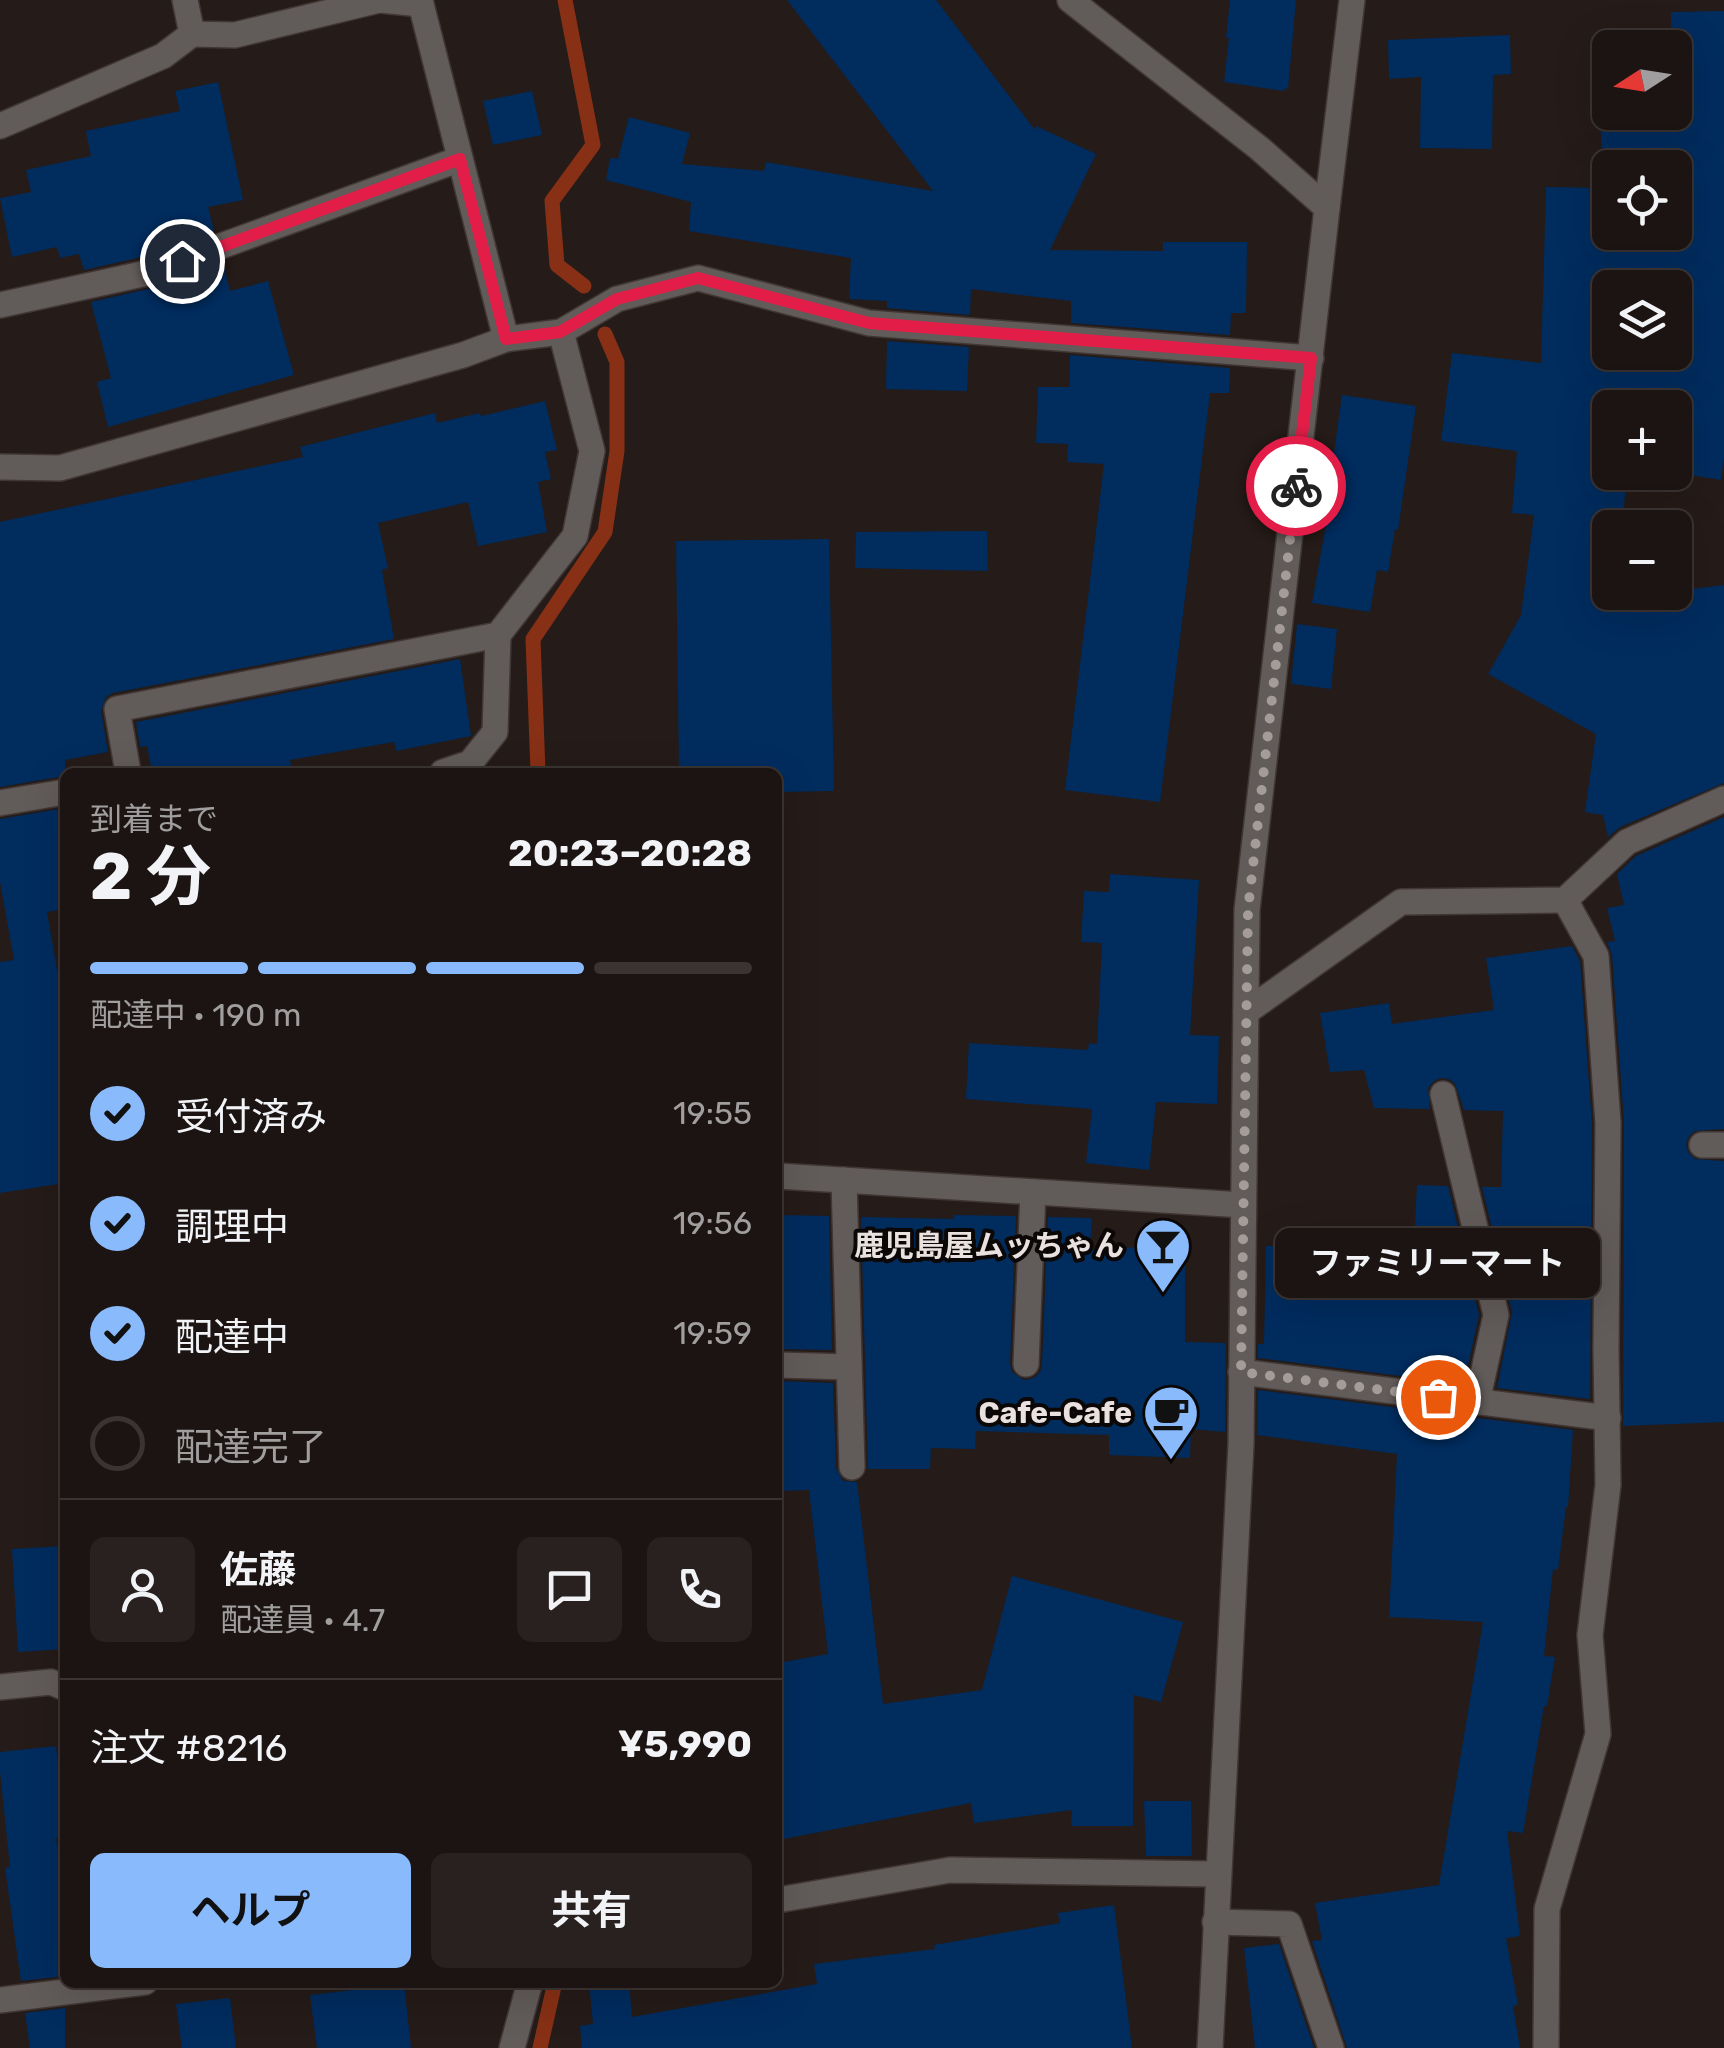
<!DOCTYPE html>
<html lang="ja">
<meta charset="utf-8">
<style>
body{margin:0;font-family:Rubik,"Noto Sans JP",sans-serif;background:#292120;color:#f1f3f6;height:100vh;display:flex;flex-direction:column;font-size:38px;white-space:nowrap}
*{box-sizing:border-box;margin:0}
p{font-size:32px;color:#a09e9f}
.icon{flex:none;width:55px;height:55px;fill:none;stroke:currentColor;stroke-width:2;stroke-linecap:round;stroke-linejoin:round}
.map{position:relative;flex:1;overflow:hidden}
.panel{position:absolute;left:60px;top:768px;width:722px;height:1220px;display:flex;flex-direction:column;background:#1c1412;border-radius:15px;box-shadow:0 10px 40px #0002,0 0 0 2px #3a3332}
.panel>*{flex:none}
.needle{width:65px;rotate:258deg}
.tools{position:absolute;left:1592px;top:30px;display:grid;gap:20px}
.tools a{display:grid;place-items:center;width:100px;height:100px;border-radius:15px;background:#1c1412;box-shadow:0 10px 40px #0002,0 0 0 2px #3a3332;font-size:50px}
.pin{position:absolute;display:grid;place-items:center;width:85px;height:85px;color:#fff;margin:-42px;border:5px solid #fff;border-radius:50%;box-shadow:0 2px 10px #0007}
.courier{position:absolute;display:grid;place-items:center;width:100px;height:100px;margin:-50px;border:8px solid #e11d48;border-radius:50%;background:#fff;color:#222;box-shadow:0 2px 12px #0007}
.bubble{position:absolute;height:70px;border-radius:15px;background:#1c1412;box-shadow:0 10px 40px #0002,0 0 0 2px #3a3332;font-size:32px;font-weight:700;line-height:70px;text-align:center}
.overview em{font-style:normal;font-weight:700}
.overview div{display:flex;flex-direction:column-reverse}
.overview{display:flex;align-items:center;justify-content:space-between;height:170px;padding:0 30px}
h1{font-size:65px;font-weight:700;line-height:75px}
.bar{display:grid;grid-template-columns:repeat(4,1fr);gap:15px 10px;align-content:center;height:120px;padding:0 30px}
.bar i{height:12px;border-radius:8px;background:#3a3332}
.bar .active{background:#89bafc}
.bar p{grid-column:span 4}
.line{display:flex;align-items:center;gap:25px;padding:0 30px;border-top:2px solid #3a3332}
.line div{flex:1}
.round{display:grid;place-items:center;flex:none;width:105px;height:105px;border-radius:15px;background:#292120}
ol{padding:0 30px;list-style:none}
li{display:flex;align-items:center;gap:30px;height:110px}
li p{margin-inline-start:auto}
li .icon{padding:10px;border-radius:50%;background:#89bafc;color:#111;stroke-width:4}
li:last-child{color:#a09e9f}
li i{width:55px;height:55px;border:5px solid #3a3332;border-radius:50%}
.primary-button{display:flex;gap:20px;margin-top:auto;padding:20px 30px}
.primary-button a{flex:1;height:115px;border-radius:15px;background:#89bafc;color:#111;font-size:40px;font-weight:700;line-height:115px;text-align:center}
.primary-button a+a{background:#292120;color:#f1f3f6}
.map>svg:first-child{display:block}
.lines{fill:none;stroke-linecap:round;stroke-linejoin:round}
.stream{stroke:#873015;stroke-width:15}
.building{fill:#012c5e;fill-rule:evenodd}
.minor-casing{stroke:#403734;stroke-width:28}
.tertiary-casing{stroke:#403734;stroke-width:28}
.minor{stroke:#615b59;stroke-width:25}
.tertiary{stroke:#615b59;stroke-width:25}
.done{stroke:#a49c99;stroke-width:10;stroke-dasharray:0 18}
.route{stroke:#e11d48;stroke-width:12}
.labels{text-anchor:middle;stroke-width:8;stroke-linejoin:round;paint-order:stroke}
.poi-label{font-size:30px;font-weight:bold;fill:#e8e1df;stroke:#0b0706;text-anchor:end}
</style>
<div class="map">
<svg width="1724" height="2048" viewBox="0 0 1724 2048">
<rect width="100%" height="100%" fill="#251b18"/>
<g class="lines">
<g class="stream">
<polyline points="565,0 593,145 552,201 557,265 584,286"/>
<polyline points="538,772 533,639 605,532 617,451 617,362 605,334"/>
<polyline points="540,2048 555,1982"/>
</g>
</g>
<g class="building">
<polygon points="787,0 936,0 1035,130 1036,126 1096,154 1050,250 1163,251 1163,242 1247,242 1246,313 1231,313 1230,335 1071,323 1071,301 971,289 970,315 887,308 887,301 849,299 851,258 689,231 691,202 606,180 610,158 618,159 629,117 690,133 682,164 764,171 766,162 933,191"/>
<polygon points="1230,0 1296,0 1288,89 1285,88 1284,91 1224,82 1229,38 1226,38"/>
<path d="M1724 11V457L1721 480 1671 472H1675V408H1610V472H1627L1622 528H1610V592H1675V586L1692 589 1724 585V783L1620 827 1608 837 1603 815 1585 812 1596 734 1488 674 1521 615 1534 515 1512 513 1517 451 1441 441 1452 353 1541 363 1546 187 1603 188 1599 90 1610 89V112H1675V48H1671V12ZM1610 168H1675V232H1610ZM1610 288H1675V352H1610Z"/>
<polygon points="1510,35 1511,74 1493,75 1492,149 1420,148 1421,77 1389,79 1388,40"/>
<polygon points="218,82 243,200 208,207 214,231 142,257 84,270 79,254 60,258 57,247 12,257 0,198 31,192 26,170 91,156 86,131 180,111 175,91"/>
<polygon points="532,91 542,135 493,145 483,101"/>
<polygon points="223,263 230,291 268,281 294,375 108,427 97,382 111,378 91,302 152,288"/>
<polygon points="887,341 969,347 967,391 886,389"/>
<polygon points="1070,355 1230,368 1229,393 1210,393 1160,802 1065,790 1104,464 1067,462 1068,444 1036,443 1038,387 1070,387"/>
<polygon points="1342,395 1416,406 1398,530 1395,529 1388,572 1377,570 1370,612 1312,603 1327,519 1325,518"/>
<polygon points="545,401 557,450 545,452 551,479 538,482 547,532 478,546 468,502 378,523 388,568 382,570 394,639 113,693 106,697 101,711 108,752 65,760 65,776 0,787 0,522 303,457 300,447 435,413 437,423 480,413 481,416"/>
<polygon points="987,531 988,571 855,568 856,532"/>
<polygon points="829,539 834,791 778,792 778,772 679,772 676,541"/>
<polygon points="1297,624 1337,629 1331,689 1291,684"/>
<polygon points="460,659 471,736 396,751 394,742 290,760 292,772 152,772 147,746 140,747 136,722"/>
<polygon points="65,808 65,909 47,912 65,1015 65,1183 0,1193 0,962 14,960 0,882 0,819"/>
<polygon points="1724,817 1724,1129 1695,1131 1689,1136 1686,1144 1688,1152 1695,1159 1724,1161 1724,1422 1623,1426 1624,1122 1612,955 1607,942 1615,941 1607,908 1624,905 1617,874 1636,856"/>
<polygon points="1110,874 1199,880 1190,1035 1219,1036 1217,1104 1156,1102 1149,1170 1086,1163 1092,1109 966,1099 969,1043 1088,1050 1089,1043 1097,1044 1102,943 1081,942 1084,891 1109,892"/>
<polygon points="1572,946 1580,961 1592,1124 1590,1399 1497,1388 1512,1312 1482,1187 1501,1187 1503,1111 1464,1110 1455,1084 1449,1079 1440,1078 1433,1082 1428,1088 1430,1109 1374,1108 1364,1070 1330,1072 1320,1013 1389,1003 1392,1024 1494,1010 1486,958"/>
<polygon points="1417,1185 1448,1186 1479,1315 1464,1384 1258,1358 1258,1344 1264,1344 1266,1246 1414,1244"/>
<polygon points="778,1215 829,1216 832,1350 778,1349"/>
<polygon points="954,1215 1016,1216 1010,1363 1012,1372 1024,1380 1034,1378 1040,1372 1042,1365 1048,1217 1092,1218 1090,1248 1185,1247 1185,1342 1226,1343 1225,1432 1191,1429 1190,1458 1109,1455 1109,1435 976,1431 975,1449 931,1448 930,1469 868,1469 861,1217 954,1219"/>
<polygon points="778,1381 833,1383 836,1468 843,1481 857,1482 883,1704 982,1690 1012,1576 1183,1622 1161,1702 1134,1695 1133,1826 1071,1826 1072,1810 974,1823 971,1803 778,1840 778,1663 828,1654 809,1490 778,1491"/>
<polygon points="1258,1390 1573,1430 1568,1507 1566,1507 1558,1570 1553,1569 1544,1656 1555,1657 1547,1706 1544,1706 1523,1833 1507,1831 1520,1936 1506,1938 1518,2005 1513,2006 1520,2048 1347,2048 1312,1941 1322,1940 1315,1903 1439,1885 1483,1622 1389,1617 1397,1454 1257,1435"/>
<polygon points="65,1546 65,1649 18,1652 12,1549"/>
<polygon points="56,1746 65,1822 65,1837 56,1838 65,1899 65,1976 21,1981 5,1868 10,1867 0,1772 0,1752"/>
<polygon points="1144,1801 1191,1801 1192,1856 1146,1856"/>
<polygon points="1114,1905 1132,2048 582,2048 580,2026 593,2024 589,1982 629,1982 632,2017 817,1984 814,1964 935,1949 934,1945 1060,1923 1058,1913"/>
<polygon points="1279,1944 1314,2048 1255,2048 1244,1948"/>
<polygon points="404,1984 411,2048 317,2048 310,1995"/>
<polygon points="230,1998 236,2048 182,2048 176,2004"/>
<polygon points="65,2008 65,2048 30,2048 25,2013"/>
</g>
<g class="lines">
<g class="minor-casing">
<g id="minor">
<polyline points="185,0 192,34 235,35 379,0"/>
<polyline points="380,0 421,4 506,339"/>
<polyline points="0,126 163,56 192,34"/>
<polyline points="1327,208 1352,0"/>
<polyline points="0,305 147,273 460,159"/>
<polyline points="0,467 60,468 463,355 506,339 561,332 617,299 698,278 869,323 1311,358"/>
<polyline points="128,772 117,709 498,635"/>
<polyline points="443,772 470,763 495,732 498,635 575,536 592,451 561,332"/>
<polyline points="0,803 65,792"/>
<polyline points="1246,1012 1401,902 1565,900 1627,842 1724,799"/>
<polyline points="1443,1094 1496,1315 1477,1402"/>
<polyline points="1702,1145 1724,1145"/>
<polyline points="778,1176 1243,1205"/>
<polyline points="844,1180 852,1467"/>
<polyline points="1026,1364 1033,1192"/>
<polyline points="778,1365 849,1367"/>
<polyline points="1241,1372 1608,1418"/>
<polyline points="0,1687 51,1682 65,1688"/>
<polyline points="778,1900 950,1870 1217,1874"/>
<polyline points="1215,1922 1289,1924 1331,2048"/>
<polyline points="0,2000 145,1982"/>
<polyline points="512,2048 530,1982"/>
<polyline points="1546,2048 1547,1909 1598,1734 1590,1635 1608,1485 1606,1349 1608,1123 1596,956 1565,900"/>
</g>
</g>
<g class="tertiary-casing">
<polyline id="tertiary" points="1070,0 1259,148 1327,208 1247,910 1241,1444 1210,2048"/>
</g>
<use href="#minor" class="minor"/>
<use href="#tertiary" class="tertiary"/>
</g>
<g class="lines">
<polyline class="done" points="1296,486 1248,910 1241,1372 1438,1397"/>
<polyline class="route" points="182,261 460,159 506,339 560,332 617,299 698,278 869,323 1311,358 1296,486"/>
</g>
<defs>
<g id="bar-pin" transform="scale(2.875)"><path d="M0 17L-7.5 6A9.5 9.5 0 1 1 7.5 6Z" fill="#89bafc" stroke="#0b0706"/><path d="M-6-5H6L.8 .8V4.5H3.5V6h-7V4.5H-.8V.8Z" fill="#111"/></g>
<g id="cafe-pin" transform="scale(2.875)"><path d="M0 17L-7.5 6A9.5 9.5 0 1 1 7.5 6Z" fill="#89bafc" stroke="#0b0706"/><path d="M-5.5-4.5H6V0H3Q3 3.5 0 3.5H-2.5Q-5.5 3.5-5.5 0ZM3-3.2v2h1.7v-2ZM-6 4.5H4V6H-6Z" fill="#111"/></g>
</defs>
<g fill-rule="evenodd">
<use href="#bar-pin" x="1163" y="1246"/>
<use href="#cafe-pin" x="1171" y="1413"/>
</g>
<g class="labels">
<g class="poi-label">
<text x="1124" y="1256">鹿児島屋ムッちゃん</text>
<text x="1132" y="1423">Cafe-Cafe</text>
</g>
</g>
</svg>
<div class="tools">
<a><svg class="needle" viewBox="-14 -14 28 28"><path d="M0-13l5 13h-10z" fill="#e53935"/><path d="M0 13l5-13h-10z" fill="#a09e9f"/></svg></a>
<a><svg class="icon" aria-label="locate" viewBox="0 0 24 24"><circle cx="12" cy="12" r="6"/><path d="M12 2v4M12 18v4M2 12h4M18 12h4"/></svg></a>
<a><svg class="icon" aria-label="layers" viewBox="0 0 24 24"><path d="M12 4l9 5-9 5-9-5zM3 14l9 5 9-5"/></svg></a>
<a>+</a>
<a>−</a>
</div>
<div class="pin" style="left:1438px;top:1397px;background:#ea580c"><svg class="icon" aria-label="bag" viewBox="0 0 24 24"><path d="M5 8h14l-1 12H6zM9 8a3 3 0 0 1 6 0"/></svg></div>
<div class="pin" style="left:182px;top:261px;background:#1f2937"><svg class="icon" aria-label="home" viewBox="0 0 24 24"><path d="M3 11l9-7 9 7M6 9v11h12V9"/></svg></div>
<div class="courier" style="left:1296px;top:486px"><svg class="icon" aria-label="bike" viewBox="0 0 24 24"><circle cx="6" cy="16" r="4"/><circle cx="18" cy="16" r="4"/><path d="M6 16l4-8h5l3 8M10 8l3 8H6M13 5h3"/></svg></div>
<div class="bubble" style="left:1275px;top:1228px;width:325px">ファミリーマート</div>
<section class="panel">
<div class="overview"><div><h1>2 分</h1><p>到着まで</p></div><em>20:23–20:28</em></div>
<div class="bar"><i class="active"></i><i class="active"></i><i class="active"></i><i></i><p>配達中 · 190 m</p></div>
<ol>
<li><svg class="icon" aria-label="check" viewBox="0 0 24 24"><path d="M5 12l5 5 9-10"/></svg>受付済み<p>19:55</p></li>
<li><svg class="icon" aria-label="check" viewBox="0 0 24 24"><path d="M5 12l5 5 9-10"/></svg>調理中<p>19:56</p></li>
<li><svg class="icon" aria-label="check" viewBox="0 0 24 24"><path d="M5 12l5 5 9-10"/></svg>配達中<p>19:59</p></li>
<li><i></i>配達完了</li>
</ol>
<div class="line" style="height:180px"><a class="round"><svg class="icon" aria-label="person" viewBox="0 0 24 24"><circle cx="12" cy="8" r="4"/><path d="M4 21q1-7 8-7t8 7"/></svg></a><div><b>佐藤</b><p>配達員 · 4.7</p></div><a class="round"><svg class="icon" aria-label="chat" viewBox="0 0 24 24"><path d="M4 5h16v11H9l-5 4z"/></svg></a><a class="round"><svg class="icon" aria-label="phone" viewBox="0 0 24 24"><path d="M5 4h4l2 5-3 2q2 4 5 5l2-3 5 2v4C11 20 4 13 5 4z"/></svg></a></div>
<div class="line" style="height:130px"><div>注文 #8216</div><b>¥5,990</b></div>
<div class="primary-button"><a>ヘルプ</a><a>共有</a></div>
</section>
</div>
